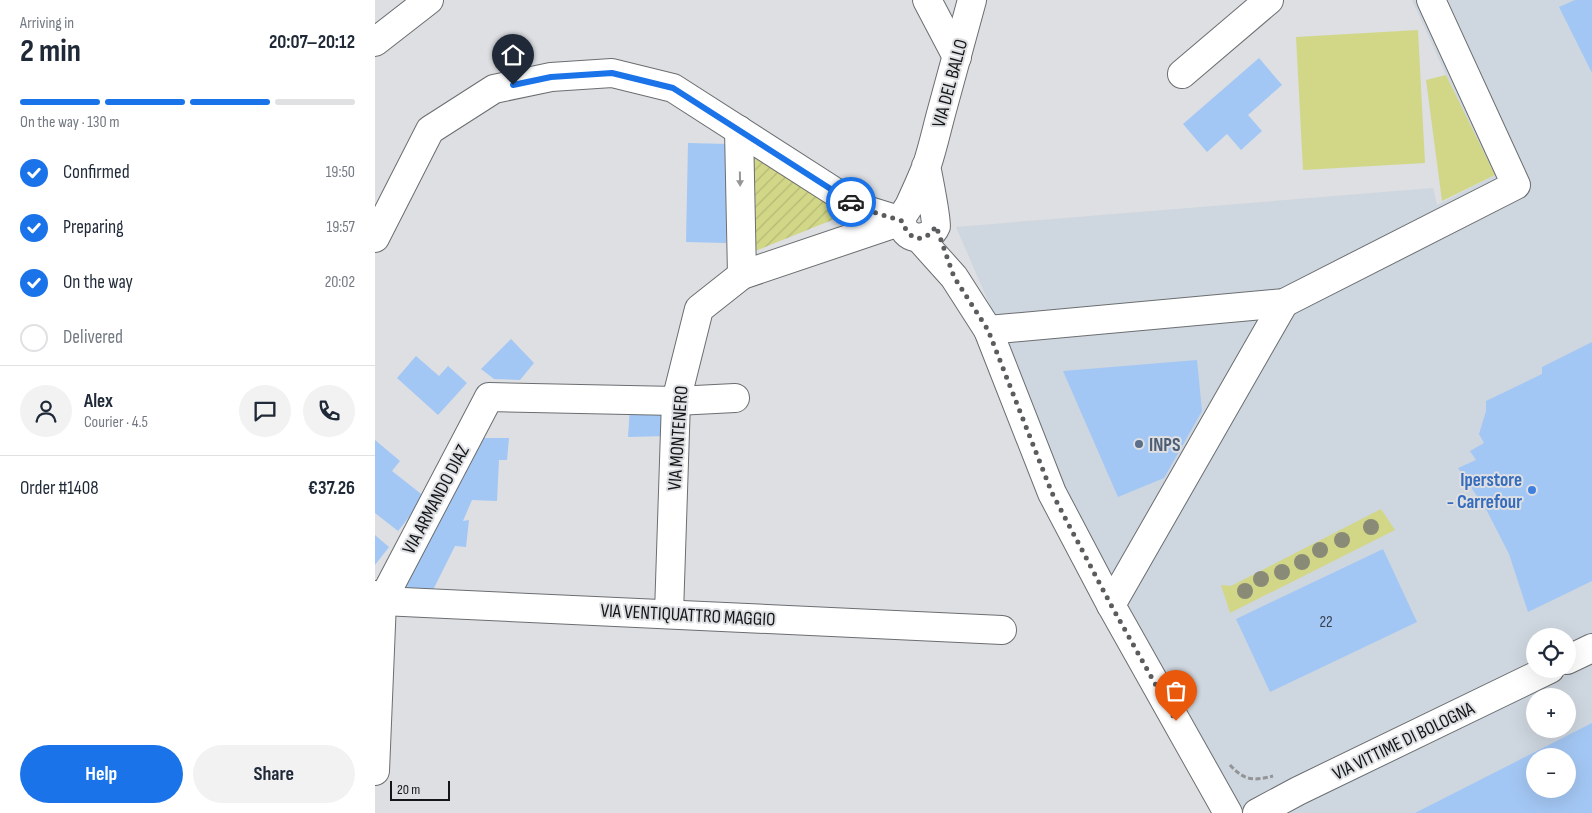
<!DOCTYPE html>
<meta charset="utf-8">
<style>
body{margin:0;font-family:"Sofia Sans Condensed",sans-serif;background:#f2f2f3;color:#1f2937;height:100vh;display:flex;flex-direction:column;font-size:19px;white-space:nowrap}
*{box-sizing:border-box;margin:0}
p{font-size:16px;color:#747a83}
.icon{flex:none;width:28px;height:28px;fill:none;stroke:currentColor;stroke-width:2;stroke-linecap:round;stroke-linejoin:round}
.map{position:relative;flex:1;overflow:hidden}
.side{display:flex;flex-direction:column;background:#fff;width:375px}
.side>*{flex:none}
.tools{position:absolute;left:1151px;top:628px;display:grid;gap:10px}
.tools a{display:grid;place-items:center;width:50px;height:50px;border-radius:50%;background:#fff;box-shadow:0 5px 20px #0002;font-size:25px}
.scale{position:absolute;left:15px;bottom:12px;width:60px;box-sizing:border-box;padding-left:5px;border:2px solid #141516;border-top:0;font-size:14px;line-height:18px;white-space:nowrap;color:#141516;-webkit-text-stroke:4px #dddfe2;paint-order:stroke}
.pin{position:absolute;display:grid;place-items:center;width:42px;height:42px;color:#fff;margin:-51px -21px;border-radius:50% 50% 50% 0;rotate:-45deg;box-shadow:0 0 5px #0007}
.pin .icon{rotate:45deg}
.courier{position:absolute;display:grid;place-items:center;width:50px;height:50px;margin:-25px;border:4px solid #1a73e8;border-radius:50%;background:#fff;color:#222;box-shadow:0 1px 6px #0007}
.overview em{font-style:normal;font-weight:700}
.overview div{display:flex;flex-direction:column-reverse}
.overview{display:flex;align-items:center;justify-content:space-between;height:85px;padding:0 20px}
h1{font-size:32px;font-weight:700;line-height:38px}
.bar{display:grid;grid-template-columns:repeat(4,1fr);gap:8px 5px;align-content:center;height:60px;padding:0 20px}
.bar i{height:6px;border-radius:4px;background:#e0e1e3}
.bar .current{background:#1a73e8}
.bar p{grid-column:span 4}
.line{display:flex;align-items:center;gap:12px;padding:0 20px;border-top:1px solid #e0e1e3}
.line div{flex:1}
.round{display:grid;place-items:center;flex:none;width:52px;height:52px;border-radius:26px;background:#f2f2f3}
ol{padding:0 20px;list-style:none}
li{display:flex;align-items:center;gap:15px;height:55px}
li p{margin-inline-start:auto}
li .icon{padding:5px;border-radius:50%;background:#1a73e8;color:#fff;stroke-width:4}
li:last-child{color:#747a83}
li i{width:28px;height:28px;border:2px solid #e0e1e3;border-radius:50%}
.primary-button{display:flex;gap:10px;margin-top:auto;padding:10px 20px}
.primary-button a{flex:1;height:58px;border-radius:30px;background:#1a73e8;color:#fff;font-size:20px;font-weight:700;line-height:58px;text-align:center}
.primary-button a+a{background:#f2f2f3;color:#1f2937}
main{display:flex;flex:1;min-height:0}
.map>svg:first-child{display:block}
.built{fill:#ced6df;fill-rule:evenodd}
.green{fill:#d2d788}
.garden{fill:url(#garden-furrows)}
.building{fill:#a3c7f4;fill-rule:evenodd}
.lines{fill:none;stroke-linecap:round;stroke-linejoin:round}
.minor-casing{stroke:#6b6e70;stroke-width:30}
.major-casing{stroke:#6b6e70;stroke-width:30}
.path{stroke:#929496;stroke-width:3;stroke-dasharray:5 2.5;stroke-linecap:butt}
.minor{stroke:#fff;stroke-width:28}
.major{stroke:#fff;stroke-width:28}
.tree{fill:#898b76}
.oneway{fill:#959696}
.done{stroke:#5a5c5d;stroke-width:5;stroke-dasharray:0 9}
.route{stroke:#1a73e8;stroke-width:6}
.service-dot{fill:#5c6f8a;stroke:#dddfe2;stroke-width:2}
.shop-dot{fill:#3f7fe0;stroke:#dddfe2;stroke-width:2}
.labels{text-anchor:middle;stroke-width:4;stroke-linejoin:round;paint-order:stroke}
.number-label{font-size:16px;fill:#38424e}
.street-label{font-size:19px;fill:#141516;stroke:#dddfe2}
.service-label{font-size:19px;font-weight:bold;fill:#4e5e75;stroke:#dddfe2;text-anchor:start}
.shop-label{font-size:19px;font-weight:bold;fill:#366cbe;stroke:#dddfe2;text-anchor:end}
</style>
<main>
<section class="side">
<div class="overview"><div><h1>2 min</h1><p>Arriving in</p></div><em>20:07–20:12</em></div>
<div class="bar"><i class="current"></i><i class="current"></i><i class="current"></i><i></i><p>On the way · 130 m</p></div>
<ol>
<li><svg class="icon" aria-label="check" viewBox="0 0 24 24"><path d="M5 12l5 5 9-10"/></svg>Confirmed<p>19:50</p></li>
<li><svg class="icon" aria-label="check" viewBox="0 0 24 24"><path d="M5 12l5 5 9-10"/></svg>Preparing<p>19:57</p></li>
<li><svg class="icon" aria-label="check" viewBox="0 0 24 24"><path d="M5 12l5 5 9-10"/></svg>On the way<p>20:02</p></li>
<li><i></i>Delivered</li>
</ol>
<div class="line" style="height:90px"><a class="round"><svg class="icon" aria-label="person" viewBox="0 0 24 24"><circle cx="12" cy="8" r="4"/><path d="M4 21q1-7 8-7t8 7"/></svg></a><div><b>Alex</b><p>Courier · 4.5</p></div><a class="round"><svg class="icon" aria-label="chat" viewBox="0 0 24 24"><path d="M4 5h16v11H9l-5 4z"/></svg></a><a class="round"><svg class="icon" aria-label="phone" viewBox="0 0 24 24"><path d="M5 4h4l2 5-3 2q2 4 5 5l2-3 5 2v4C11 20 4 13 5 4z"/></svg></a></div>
<div class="line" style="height:65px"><div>Order #1408</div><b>€37.26</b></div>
<div class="primary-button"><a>Help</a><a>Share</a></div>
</section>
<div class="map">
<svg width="1217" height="813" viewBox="0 0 1217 813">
<defs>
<pattern id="garden-furrows" width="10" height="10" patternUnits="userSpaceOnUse" patternTransform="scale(1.25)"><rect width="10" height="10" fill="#d2d788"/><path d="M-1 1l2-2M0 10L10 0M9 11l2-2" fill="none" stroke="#b3b875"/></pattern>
</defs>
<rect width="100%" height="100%" fill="#dddfe2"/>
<path class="built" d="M1037 0H1217V813H865L682 475 617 310 581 227 1058 188 1062 205 1120 175 1071 75ZM1160 636H1192V669H1160ZM1160 696H1192V729H1160ZM1160 756H1192V789H1160Z"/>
<g class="green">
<polygon points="1043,30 1050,163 928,170 921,37"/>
<polygon points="1071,75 1120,175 1067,201 1051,80"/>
<polygon points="1006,509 1020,530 855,613 846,585 856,586"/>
</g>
<polygon class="garden" points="371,142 472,214 373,254"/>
<g class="building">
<polygon points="1200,0 1217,0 1217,73 1184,7"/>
<polygon points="884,58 907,85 873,115 887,131 866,150 852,134 832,152 808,124"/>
<polygon points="313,143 354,144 351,243 311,242"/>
<polygon points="136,339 159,363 145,380 119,379 106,369"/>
<polygon points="1217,342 1217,581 1153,612 1134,554 1112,511 1083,468 1101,460 1095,451 1109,443 1104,434 1111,411 1111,401 1167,374 1167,367"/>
<polygon points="41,356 64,376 73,366 92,383 63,415 22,378"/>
<polygon points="822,360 827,411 789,478 743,497 688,371"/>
<polygon points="255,407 293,408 293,436 253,437"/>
<polygon points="109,438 134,438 132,460 124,460 122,501 97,500 88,521 94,520 91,547 80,546 54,598 24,598 51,541"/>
<polygon points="0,440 25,461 17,471 50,497 23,531 0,513"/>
<polygon points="0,535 14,547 0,565"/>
<polygon points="1008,549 1042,622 895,692 861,619"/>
<path d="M1217 723V813H1040ZM1160 756H1192V789H1160Z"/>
</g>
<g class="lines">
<g class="minor-casing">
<g id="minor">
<polyline points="552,0 582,57"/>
<polyline points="807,74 894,0"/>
<polyline points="364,130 367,275"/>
<path d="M551 166C553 175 562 222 561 226 554 244 526 240 527 220 527 214 533 209 535 204 541 191 547 178 552 165 558 147 562 128 567 110 577 73 587 37 597 0"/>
<polyline points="0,238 55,130 119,89 176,77 237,73 298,88 485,208 527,221"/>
<polyline points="544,238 579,277 613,330 677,493 736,605 853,813"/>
<polyline points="613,330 909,303 1141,185 1056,0"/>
<polyline points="0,595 7,601 627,630"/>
<polyline points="736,605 909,303"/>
<polyline points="294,613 301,401 324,309 367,275 527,221"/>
<polyline points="1192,660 1217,648"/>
<polyline points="0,771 7,601 114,397 301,401 360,398"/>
<polyline points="882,813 923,791 1175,669"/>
</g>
</g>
<g class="major-casing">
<polyline id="major" points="0,42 54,0"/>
</g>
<path class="path" d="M855 765C870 781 878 781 898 776"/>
<use href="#minor" class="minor"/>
<use href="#major" class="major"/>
</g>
<g class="tree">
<circle cx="996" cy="527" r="8"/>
<circle cx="967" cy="540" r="8"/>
<circle cx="945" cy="550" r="8"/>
<circle cx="927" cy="562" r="8"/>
<circle cx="907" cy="572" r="8"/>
<circle cx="886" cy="579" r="8"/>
<circle cx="870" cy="591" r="8"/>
</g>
<defs><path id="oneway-solid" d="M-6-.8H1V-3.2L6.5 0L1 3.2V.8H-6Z" transform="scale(1.25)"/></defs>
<use class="oneway" href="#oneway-solid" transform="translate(365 179) rotate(89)"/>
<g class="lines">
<path class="done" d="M476 202 485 208 527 221C534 241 549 245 561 226L579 277 613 330 677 493 736 605 801 721"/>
<polyline class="route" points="138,85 176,77 237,73 298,88 476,202"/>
</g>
<circle class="service-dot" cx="764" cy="444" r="5"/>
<circle class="shop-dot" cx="1157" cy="490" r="5"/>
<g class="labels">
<g class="number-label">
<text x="951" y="627">22</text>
</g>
<g class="street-label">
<text transform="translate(574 83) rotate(-75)" y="7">VIA DEL BALLO</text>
<text transform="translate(302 438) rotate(-86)" y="7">VIA MONTENERO</text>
<text transform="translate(60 499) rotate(-62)" y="7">VIA ARMANDO DIAZ</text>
<text transform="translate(313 614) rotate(3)" y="7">VIA VENTIQUATTRO MAGGIO</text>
<text transform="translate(1028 740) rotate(-26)" y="7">VIA VITTIME DI BOLOGNA</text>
</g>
<g class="service-label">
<text x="774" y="451">INPS</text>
</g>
<g class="shop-label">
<text x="1147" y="486">Iperstore<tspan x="1147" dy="22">- Carrefour</tspan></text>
</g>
</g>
</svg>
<div class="tools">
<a><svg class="icon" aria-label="locate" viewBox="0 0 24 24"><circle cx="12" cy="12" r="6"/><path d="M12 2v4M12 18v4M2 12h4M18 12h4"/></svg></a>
<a>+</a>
<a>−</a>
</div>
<div class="scale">20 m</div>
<div class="pin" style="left:801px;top:721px;background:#ea580c"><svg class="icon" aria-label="bag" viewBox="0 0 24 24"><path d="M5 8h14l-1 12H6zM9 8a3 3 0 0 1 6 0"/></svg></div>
<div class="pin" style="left:138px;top:85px;background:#1f2937"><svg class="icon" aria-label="home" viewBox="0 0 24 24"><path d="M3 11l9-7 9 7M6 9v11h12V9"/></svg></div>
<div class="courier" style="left:476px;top:202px"><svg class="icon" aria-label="car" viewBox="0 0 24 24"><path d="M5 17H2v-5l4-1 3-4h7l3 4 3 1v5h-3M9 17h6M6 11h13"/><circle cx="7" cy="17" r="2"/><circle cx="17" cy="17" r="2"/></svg></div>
</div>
</main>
